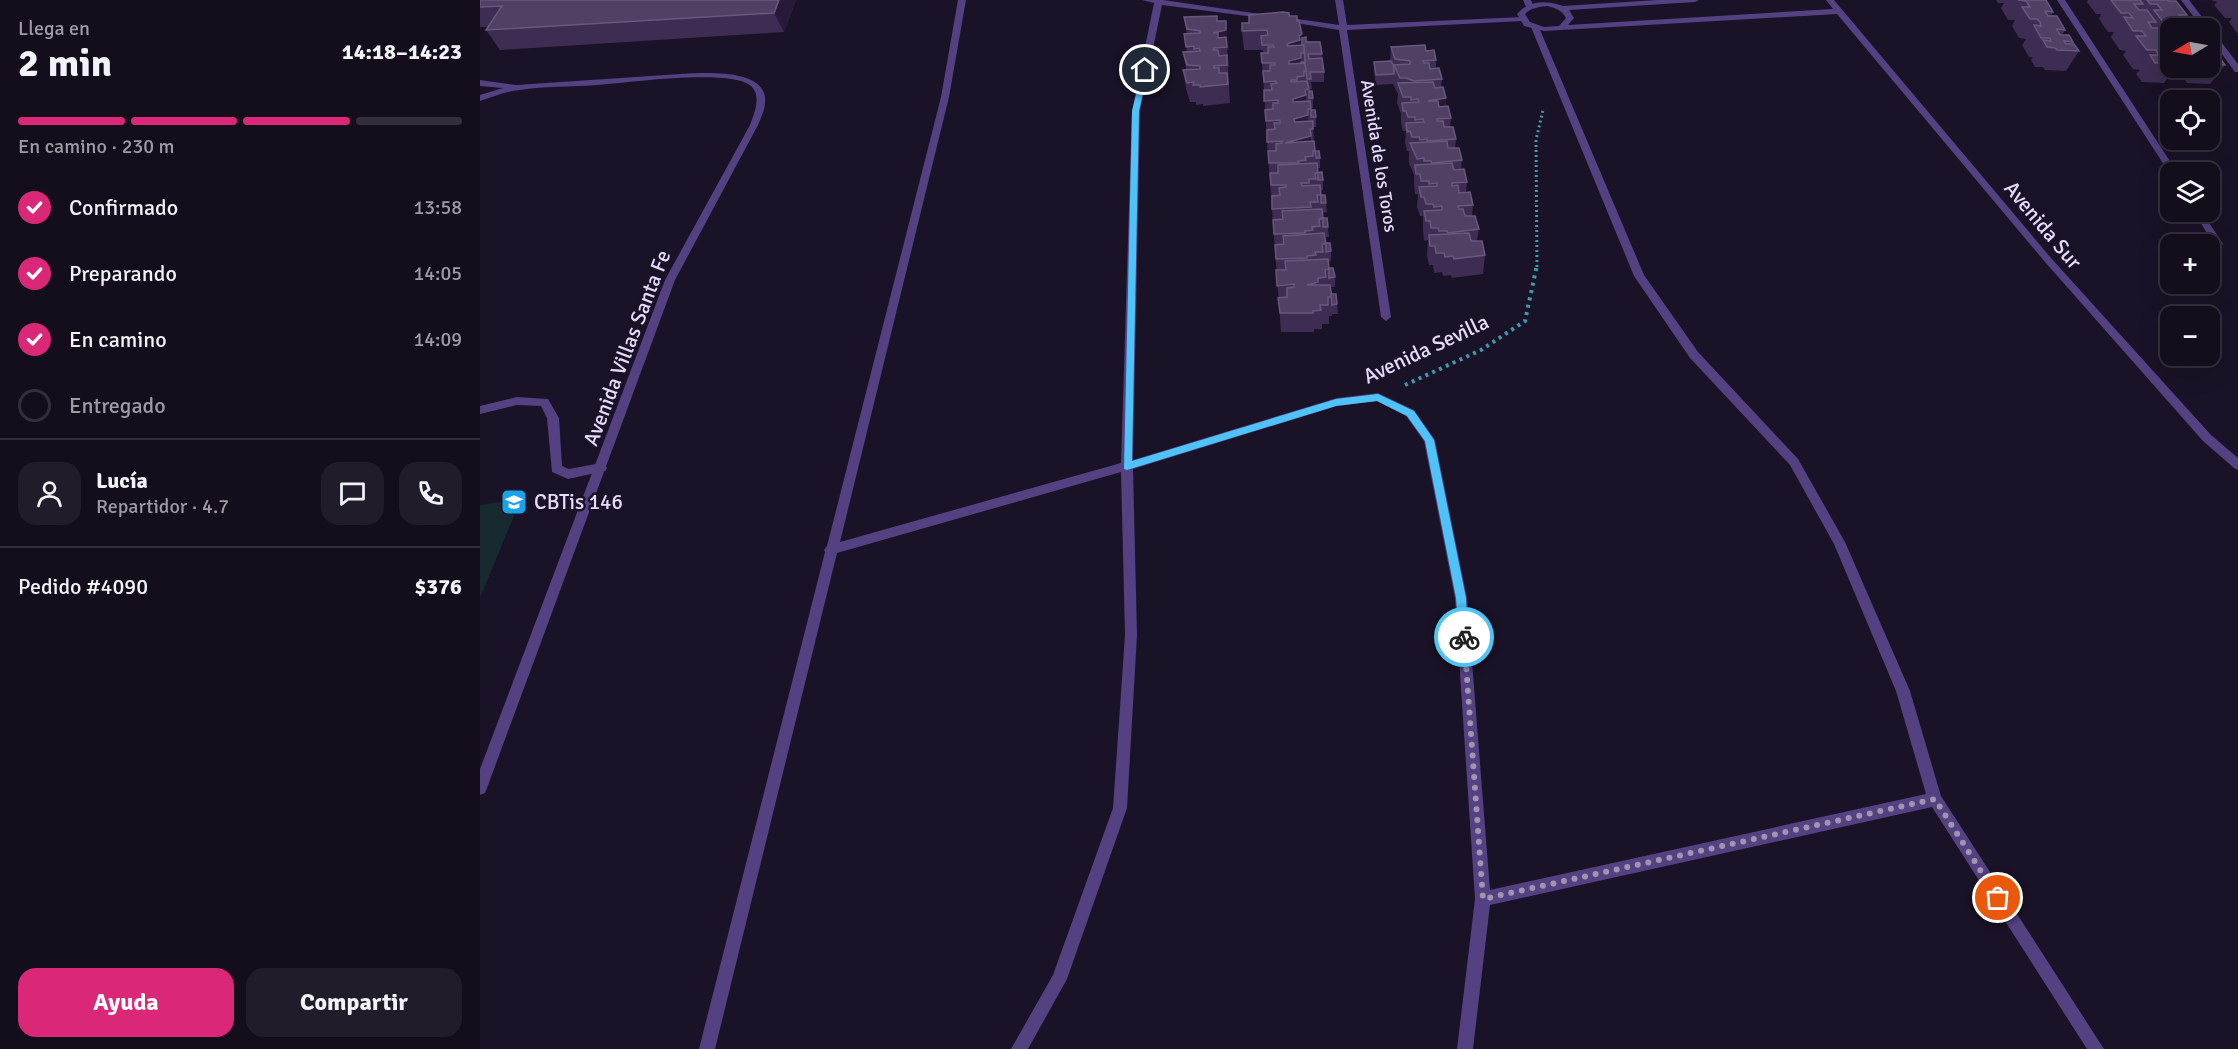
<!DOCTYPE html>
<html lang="es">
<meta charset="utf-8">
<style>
body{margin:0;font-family:Signika,sans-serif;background:#211c29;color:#f1f3f6;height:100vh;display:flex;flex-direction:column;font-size:22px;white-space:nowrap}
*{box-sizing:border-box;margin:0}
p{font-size:20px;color:#9d9ca3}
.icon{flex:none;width:33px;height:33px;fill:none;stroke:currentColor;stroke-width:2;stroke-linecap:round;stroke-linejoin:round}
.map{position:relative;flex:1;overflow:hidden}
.details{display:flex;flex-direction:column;background:#140e1c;width:480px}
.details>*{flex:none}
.needle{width:39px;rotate:260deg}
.tools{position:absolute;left:1680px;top:18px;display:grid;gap:12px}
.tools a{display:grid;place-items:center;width:60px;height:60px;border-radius:12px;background:#140e1c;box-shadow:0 6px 24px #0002,0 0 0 2px #332e3b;font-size:30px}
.pin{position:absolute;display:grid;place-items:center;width:51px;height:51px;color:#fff;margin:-26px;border:3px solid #fff;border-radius:50%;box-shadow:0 2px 6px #0007}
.courier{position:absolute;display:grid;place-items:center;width:60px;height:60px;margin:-30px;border:4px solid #4fc3f7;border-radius:50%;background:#fff;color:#222;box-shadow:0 2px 8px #0007}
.head em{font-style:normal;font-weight:700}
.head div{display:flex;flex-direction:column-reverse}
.head{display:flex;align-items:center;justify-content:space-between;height:102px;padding:0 18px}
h1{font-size:39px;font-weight:700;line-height:45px}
.bar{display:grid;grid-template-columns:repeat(4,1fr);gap:9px 6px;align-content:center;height:72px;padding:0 18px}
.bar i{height:8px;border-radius:4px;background:#332e3b}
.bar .on{background:#db2777}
.bar p{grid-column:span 4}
.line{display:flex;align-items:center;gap:15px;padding:0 18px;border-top:2px solid #332e3b}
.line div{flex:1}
.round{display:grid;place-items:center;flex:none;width:63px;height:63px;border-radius:18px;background:#211c29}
ol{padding:0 18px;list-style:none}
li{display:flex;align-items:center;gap:18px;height:66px}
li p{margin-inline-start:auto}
li .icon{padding:6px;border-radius:50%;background:#db2777;color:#fff;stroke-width:4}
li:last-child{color:#9d9ca3}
li i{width:33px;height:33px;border:3px solid #332e3b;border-radius:50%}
.action{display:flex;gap:12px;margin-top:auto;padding:12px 18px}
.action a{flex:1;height:69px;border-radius:18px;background:#db2777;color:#fff;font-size:24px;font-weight:700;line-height:69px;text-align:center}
.action a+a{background:#211c29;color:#f1f3f6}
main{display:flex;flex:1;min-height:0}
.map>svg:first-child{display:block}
.green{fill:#162a30}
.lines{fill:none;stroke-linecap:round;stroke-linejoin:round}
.path-far1{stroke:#3b9baf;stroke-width:3;stroke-dasharray:2 3;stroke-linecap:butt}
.path{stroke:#3b9baf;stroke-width:4;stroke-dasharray:3 4.5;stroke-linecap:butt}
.service{fill:#534181;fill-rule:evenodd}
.minor{fill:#534181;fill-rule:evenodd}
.tertiary{fill:#534181;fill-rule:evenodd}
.wall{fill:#3d2d52}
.shaded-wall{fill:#271a39}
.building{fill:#4f4064;stroke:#67587c;stroke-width:1.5}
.route{fill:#4fc3f7}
.done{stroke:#9f95b1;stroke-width:6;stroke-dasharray:0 10.8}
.labels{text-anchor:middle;stroke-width:5;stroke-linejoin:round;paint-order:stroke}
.far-street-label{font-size:18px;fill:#e6dbfc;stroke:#1a1226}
.street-label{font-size:21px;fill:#e6dbfc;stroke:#1a1226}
.poi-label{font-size:21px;fill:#e6dbfc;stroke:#1a1226;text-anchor:start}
</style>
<main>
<section class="details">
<div class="head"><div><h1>2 min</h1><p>Llega en</p></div><em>14:18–14:23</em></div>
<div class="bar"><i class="on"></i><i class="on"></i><i class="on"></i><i></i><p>En camino · 230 m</p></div>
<ol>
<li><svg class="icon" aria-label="check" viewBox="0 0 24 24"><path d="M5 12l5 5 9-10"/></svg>Confirmado<p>13:58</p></li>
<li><svg class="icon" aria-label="check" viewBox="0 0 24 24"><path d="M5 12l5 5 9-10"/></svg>Preparando<p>14:05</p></li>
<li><svg class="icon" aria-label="check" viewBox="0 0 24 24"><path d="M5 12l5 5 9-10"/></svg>En camino<p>14:09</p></li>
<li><i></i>Entregado</li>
</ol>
<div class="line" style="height:108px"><a class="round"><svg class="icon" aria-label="person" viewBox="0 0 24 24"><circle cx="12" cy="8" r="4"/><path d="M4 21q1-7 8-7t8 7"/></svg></a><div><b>Lucía</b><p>Repartidor · 4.7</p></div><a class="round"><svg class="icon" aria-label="chat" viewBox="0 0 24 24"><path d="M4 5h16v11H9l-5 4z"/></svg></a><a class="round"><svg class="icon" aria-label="phone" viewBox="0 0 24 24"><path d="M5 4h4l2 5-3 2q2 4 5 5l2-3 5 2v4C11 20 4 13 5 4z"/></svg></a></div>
<div class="line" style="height:78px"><div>Pedido #4090</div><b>$376</b></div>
<div class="action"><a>Ayuda</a><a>Compartir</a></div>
</section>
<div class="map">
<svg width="1758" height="1049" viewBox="0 0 1758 1049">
<rect width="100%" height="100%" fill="#1a1226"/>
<polygon class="green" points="41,499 0,598 0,505"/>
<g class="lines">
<polyline class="path-far1" points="1057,267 1056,140 1063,110"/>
<polyline class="path" points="925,385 1001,350 1045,321 1057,265"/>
<polygon class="service" points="37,397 68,399 79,418 82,466 89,469 121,463 125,465 127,468 125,471 88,479 72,472 67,418 61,406 37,405 0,414 0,406"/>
<g class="minor">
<polygon points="478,0 486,0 469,97 360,542 641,463 652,111 674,3 662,0 683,0 787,15 791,17 790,19 682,5 660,111 653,460 857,398 898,393 934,410 955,440 987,598 1010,890 1446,794 1416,691 1354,544 1310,465 1210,358 1154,276 1051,27 1058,25 1164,275 1218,352 1318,459 1365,542 1430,691 1461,796 1624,1049 1607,1049 1452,807 1010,905 993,1049 977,1049 995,899 975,598 944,441 926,416 897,401 857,406 653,469 657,635 647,808 587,979 548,1049 531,1049 573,975 633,808 645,635 641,472 357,553 235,1049 219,1049 345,552 344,550 347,546 461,97"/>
<polygon points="855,0 863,0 867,25 1042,17 1046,19 1042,21 867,30 911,317 906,321 901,317 859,30 804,21 800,19 804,17 859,25"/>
<polygon points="1043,0 1051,0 1053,5 1046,7"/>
<polygon points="1577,0 1585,0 1697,172 1690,174"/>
<polygon points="1701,0 1709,0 1729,26 1730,28 1730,29 1722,28"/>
<polygon points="1730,31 1733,31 1758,64 1758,72 1755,72 1730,38"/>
<polygon points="1714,212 1722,212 1743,244 1741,246 1735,246"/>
</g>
<g class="tertiary">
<path d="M1177 0H1219L1215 2 1089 10 1094 18 1088 25 1353 9 1346 0H1354L1571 258 1731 435 1758 458V470L1754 468 1723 441 1565 262 1357 14 1064 31 1044 26 1037 14C1049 0 1067 0 1083 6ZM1067 6C1075 8 1082 10 1086 18L1079 26 1064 27 1050 22 1045 14C1051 8 1058 7 1067 6Z"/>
<path d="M200 74C221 73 281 68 285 97 286 107 282 116 278 125L195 280 7 788 5 793 0 795V769L185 280 270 125C274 114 282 96 271 86 250 68 147 83 117 85 91 87 65 86 40 90 26 91 13 97 0 101V95L23 88 0 86V80L36 85Z"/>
</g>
</g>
<g class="wall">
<polygon points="0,0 316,0 304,32 20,50 6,30 8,27 0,27"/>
<polygon points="1516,0 1566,0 1573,12 1571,16 1585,30 1582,35 1593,42 1591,44 1599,51 1586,71 1565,70 1563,67 1555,67 1551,60 1553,57 1549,57 1542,45 1546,39 1539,38 1532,26 1535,20 1528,20 1521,8 1524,3 1518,3"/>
<polygon points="1608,0 1690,0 1689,1 1707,15 1703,19 1717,28 1690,28 1690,68 1730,68 1730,44 1736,52 1732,57 1745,65 1730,84 1707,83 1705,80 1697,79 1693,74 1689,79 1687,79 1684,83 1662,82 1656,74 1660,70 1653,69 1643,55 1646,51 1640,50 1631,37 1634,32 1628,32 1619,19 1621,14 1616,14 1607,2"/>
<polygon points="1731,0 1758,0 1758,34 1749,22 1752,18 1745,18 1734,5 1737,2"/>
<polygon points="737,16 738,21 749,50 747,50 749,67 748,67 750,103 723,106 723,104 716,105 716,102 710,102 706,89 703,70 706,69 703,52 707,52 704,34 707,34 704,17"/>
<polygon points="809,16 817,21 822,37 826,42 842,54 844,72 844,82 831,82 832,89 829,89 833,98 833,108 831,108 831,110 836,117 836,127 833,127 834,141 835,151 840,158 840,168 838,168 838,173 843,180 843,190 840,190 841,195 846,203 847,212 842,213 843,218 848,227 849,237 845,237 846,243 851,251 851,261 848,262 849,268 855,277 855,287 850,287 851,294 857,304 858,314 852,314 852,316 849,316 849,324 842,324 842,329 834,329 834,332 801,332 787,142 784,90 782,63 783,50 764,50 762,31 769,23"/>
<polygon points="911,47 946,51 956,60 956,68 962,79 961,88 966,98 966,107 971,118 970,127 976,139 975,148 982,160 981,170 987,182 986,192 993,205 992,216 999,229 997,241 1005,255 1003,274 972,278 971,275 963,276 962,272 954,273 953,265 949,265 947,255 948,240 944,241 943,230 943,216 940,216 937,207 938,194 935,194 934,184 934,175 929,163 929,151 927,151 925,142 926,131 923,131 921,122 921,114 917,103 918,94 913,84 896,85 894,72 894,62 910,61"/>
</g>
<g class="shaded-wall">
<polygon points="299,0 316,0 304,32 294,13"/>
<polygon points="737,16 739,32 746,21 749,50 747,50 749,67 747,47 733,33"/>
<polygon points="822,34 823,53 821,53 822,73 810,81 807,44"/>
<polygon points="826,95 827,115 814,119 813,99"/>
<polygon points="966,98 965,118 948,101"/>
<polygon points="828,115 829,134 816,138 814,119"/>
<polygon points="831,136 831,155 805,143"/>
</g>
<g class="building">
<polygon points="0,0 299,0 294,13 6,30 22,6 0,7"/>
<polygon points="1538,0 1566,0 1573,12 1565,11 1568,16 1577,16 1585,30 1577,29 1580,35 1589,35 1593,42 1584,41 1586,44 1594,44 1599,51 1577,50 1575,48 1567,47 1563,40 1571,41 1570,38 1561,38 1554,25 1561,26 1560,22 1557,19 1550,19 1542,7 1550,7 1546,1"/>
<polygon points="1631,0 1660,0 1663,4 1654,4 1659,10 1667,10 1676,22 1668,22 1672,28 1681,28 1690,41 1681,41 1686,47 1690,47 1690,63 1675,63 1670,55 1679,55 1676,50 1667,50 1656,36 1666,36 1662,31 1653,31 1644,17 1653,18 1649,13 1641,13"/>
<polygon points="1667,0 1687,0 1688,1 1696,1 1707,15 1699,15 1700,17 1702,19 1710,19 1717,28 1695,28 1691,23 1683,22 1674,10 1682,10 1677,4 1670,4"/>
<polygon points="803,12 809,13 809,16 817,16 817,21 819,21 822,34 819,36 820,40 807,44 808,46 824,45 824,53 821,53 821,58 809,61 809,64 825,63 827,71 824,71 824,76 817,77 817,80 811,80 811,82 827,81 829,89 825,90 826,95 813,99 813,102 830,101 831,109 828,109 828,115 814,119 815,122 833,121 833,129 830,129 831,136 805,143 834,141 835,150 833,151 833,156 825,157 826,160 818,161 819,163 789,163 788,151 796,151 796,144 802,143 802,141 787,142 787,130 795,129 794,123 800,123 800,120 786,121 785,110 793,109 793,103 798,103 798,100 784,101 784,90 792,90 791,84 797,83 796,81 784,82 783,71 790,71 790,65 795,65 795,63 782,63 781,53 788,53 788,47 794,47 793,45 782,45 781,36 788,35 787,30 762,31 762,23 769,23 769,15"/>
<polygon points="737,16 737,21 746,21 746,30 733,33 738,32 738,38 746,37 747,47 734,48 733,50 738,50 739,56 747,55 747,65 734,66 734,68 739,68 739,73 747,73 748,84 720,87 720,85 713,85 714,82 707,83 703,70 720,69 720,66 707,65 703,52 720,51 719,48 714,49 714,46 706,47 704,34 720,33 720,31 707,29 704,17"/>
<polygon points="826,37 826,42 840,42 842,54 828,54 829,59 842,58 844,72 830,72 831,79 827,79 825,63 821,63 821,62 825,62 824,45 822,45 822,38"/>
<polygon points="1730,44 1736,52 1730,52"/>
<polygon points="945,45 946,51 954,50 956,60 943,61 944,63 949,63 950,69 959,68 962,79 934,81 926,78 920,78 914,65 930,64 930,61 915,59 911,47"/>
<polygon points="1730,55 1731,57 1739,57 1745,65 1730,64"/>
<polygon points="911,61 914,66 914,74 896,75 894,62"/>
<polygon points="953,82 955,88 963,87 966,98 948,101 958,101 959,107 968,106 971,118 957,119 957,121 963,121 964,127 973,127 976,139 947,141 947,139 940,140 939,137 932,137 930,131 927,132 926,123 944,122 943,119 935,120 935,117 928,117 926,111 923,111 922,103 939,102 938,99 931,100 931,97 923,97 918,83"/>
<polygon points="829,91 832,91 833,98 829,98"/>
<polygon points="831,110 835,110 836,117 831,117"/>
<polygon points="967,141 968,148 979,148 982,160 952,163 951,161 944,161 944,158 937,159 930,143"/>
<polygon points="835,151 839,151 840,158 836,158"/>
<polygon points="837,163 838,173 835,173 836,179 829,179 829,183 821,183 822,186 840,185 841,195 837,195 838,202 830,202 831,207 792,209 792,196 800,195 799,188 806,187 806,185 791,185 790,173 798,173 798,165"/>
<polygon points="972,163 974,170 984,169 987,182 972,183 972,186 978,185 979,193 990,192 993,205 978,206 979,209 983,209 985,216 995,216 999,229 968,233 967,231 959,231 958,228 951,228 950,221 946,221 944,211 962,210 962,206 954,207 953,204 946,204 944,197 941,197 939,187 957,186 957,183 949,184 949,181 941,181 940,174 936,174 935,165"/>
<polygon points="842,172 843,180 838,180 838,173 837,173"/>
<polygon points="840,195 845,195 846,203 841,203 841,195"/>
<polygon points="842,209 843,219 839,219 840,226 832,227 833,230 825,231 825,233 794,234 793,220 803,219 802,211"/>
<polygon points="842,218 847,218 848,227 843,227 843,219"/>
<polygon points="844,233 846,244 842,244 843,252 835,252 836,255 827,256 827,258 796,259 795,245 804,244 803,236"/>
<polygon points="989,233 991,241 1002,241 1005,255 974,259 973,256 965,257 964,253 956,253 955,246 950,246 949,235"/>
<polygon points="845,243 850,243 851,251 846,252 846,244"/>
<polygon points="848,259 849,269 845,270 846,277 838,278 838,282 827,285 850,285 852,297 848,297 848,305 840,305 841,310 833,311 833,313 800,313 798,298 807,297 807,288 814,287 814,284 797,286 796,270 806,270 805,261"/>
<polygon points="849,268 853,268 855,277 849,278"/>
<polygon points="851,294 856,294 857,304 852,305"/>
</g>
<polygon class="route" points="665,68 668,70 659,111 652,461 856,399 898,394 934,411 954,440 986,598 988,641 984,642 979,637 976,598 945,441 927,416 897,401 856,406 647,470 644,469 652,111 662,70"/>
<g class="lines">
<polyline class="done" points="984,637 1003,899 1455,799 1518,898"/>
</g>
<defs>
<g id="school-square" transform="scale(1.35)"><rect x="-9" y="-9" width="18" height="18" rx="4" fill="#19a4ea" stroke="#1a1226"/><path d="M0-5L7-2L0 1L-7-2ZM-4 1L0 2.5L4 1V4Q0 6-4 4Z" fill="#fff"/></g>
</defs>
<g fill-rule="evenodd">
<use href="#school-square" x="34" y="502"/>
</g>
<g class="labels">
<g class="far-street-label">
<text transform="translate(899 156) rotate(81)" y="6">Avenida de los Toros</text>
</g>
<g class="street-label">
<text transform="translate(1563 225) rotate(50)" y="7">Avenida Sur</text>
<text transform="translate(147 348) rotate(-69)" y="7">Avenida Villas Santa Fe</text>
<text transform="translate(946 349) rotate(-25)" y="7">Avenida Sevilla</text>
</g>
<g class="poi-label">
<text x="54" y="509">CBTis 146</text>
</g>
</g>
</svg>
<div class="tools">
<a><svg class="needle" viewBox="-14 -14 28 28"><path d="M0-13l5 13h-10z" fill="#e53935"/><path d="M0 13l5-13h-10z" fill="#9d9ca3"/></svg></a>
<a><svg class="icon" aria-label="locate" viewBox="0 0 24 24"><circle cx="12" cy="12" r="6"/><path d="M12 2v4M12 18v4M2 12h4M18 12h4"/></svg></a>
<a><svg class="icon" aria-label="layers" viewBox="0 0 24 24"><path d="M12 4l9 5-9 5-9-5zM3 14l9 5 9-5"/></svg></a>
<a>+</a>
<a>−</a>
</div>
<div class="pin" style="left:1518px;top:898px;background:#ea580c"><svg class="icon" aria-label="bag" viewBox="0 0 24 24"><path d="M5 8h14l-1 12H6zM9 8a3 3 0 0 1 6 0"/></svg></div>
<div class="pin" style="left:665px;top:70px;background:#1f2937"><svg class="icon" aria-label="home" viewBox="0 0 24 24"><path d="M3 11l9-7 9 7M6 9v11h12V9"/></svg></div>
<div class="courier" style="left:984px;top:637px"><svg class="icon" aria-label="bike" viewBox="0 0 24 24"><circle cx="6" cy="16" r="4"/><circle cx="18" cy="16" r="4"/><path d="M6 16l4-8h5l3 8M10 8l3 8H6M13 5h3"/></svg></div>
</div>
</main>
